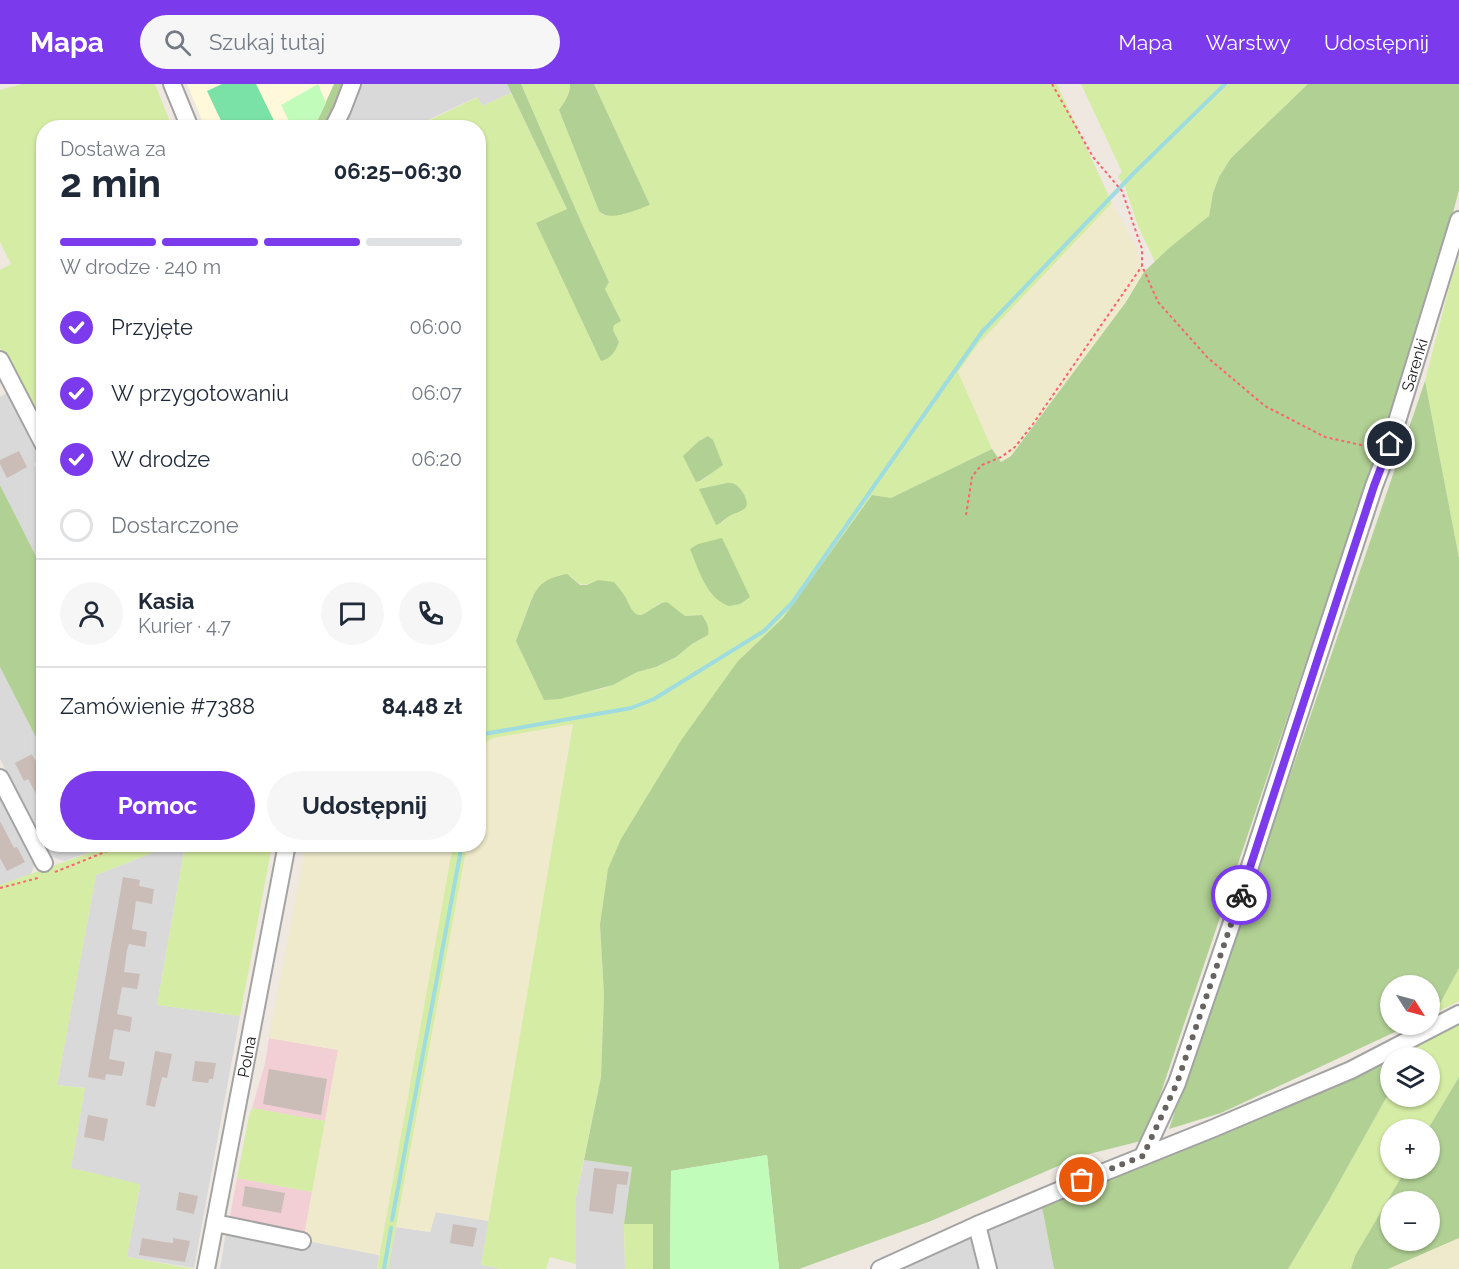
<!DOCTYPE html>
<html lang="pl">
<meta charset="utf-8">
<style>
body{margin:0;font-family:Raleway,sans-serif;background:#f6f6f7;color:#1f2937;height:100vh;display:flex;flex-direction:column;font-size:22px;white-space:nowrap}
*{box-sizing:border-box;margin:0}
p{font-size:20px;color:#747a83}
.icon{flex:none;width:33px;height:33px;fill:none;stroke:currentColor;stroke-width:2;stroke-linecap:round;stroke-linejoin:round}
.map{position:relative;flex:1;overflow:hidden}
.details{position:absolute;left:36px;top:36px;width:450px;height:732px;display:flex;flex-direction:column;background:#fff;border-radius:24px;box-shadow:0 2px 4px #0004}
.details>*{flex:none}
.needle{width:39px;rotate:126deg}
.tools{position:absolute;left:1380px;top:891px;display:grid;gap:12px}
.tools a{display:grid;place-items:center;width:60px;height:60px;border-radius:50%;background:#fff;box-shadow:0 2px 4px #0004;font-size:30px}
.pin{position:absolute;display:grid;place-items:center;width:51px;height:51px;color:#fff;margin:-26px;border:3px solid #fff;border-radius:50%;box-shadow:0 2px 6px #0007}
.courier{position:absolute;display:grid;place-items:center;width:60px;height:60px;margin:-30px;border:4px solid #7c3aed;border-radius:50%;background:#fff;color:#222;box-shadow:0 2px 8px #0007}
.overview em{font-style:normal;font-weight:700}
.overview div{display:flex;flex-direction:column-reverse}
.overview{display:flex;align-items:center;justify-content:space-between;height:102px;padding:0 24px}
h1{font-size:39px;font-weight:700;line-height:45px}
.bar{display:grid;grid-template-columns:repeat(4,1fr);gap:9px 6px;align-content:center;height:72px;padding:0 24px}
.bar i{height:8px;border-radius:4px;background:#e0e1e3}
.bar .on{background:#7c3aed}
.bar p{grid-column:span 4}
.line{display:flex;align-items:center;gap:15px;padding:0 24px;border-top:2px solid #e0e1e3}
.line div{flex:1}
.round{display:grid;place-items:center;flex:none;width:63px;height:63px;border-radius:32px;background:#f6f6f7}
ol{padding:0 24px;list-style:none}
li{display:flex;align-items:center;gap:18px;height:66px}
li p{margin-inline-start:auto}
li .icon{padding:6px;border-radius:50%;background:#7c3aed;color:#fff;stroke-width:4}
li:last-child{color:#747a83}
li i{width:33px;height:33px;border:3px solid #e0e1e3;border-radius:50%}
.button{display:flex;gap:12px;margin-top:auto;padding:12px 24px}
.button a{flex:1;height:69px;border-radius:36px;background:#7c3aed;color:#fff;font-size:24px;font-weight:700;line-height:69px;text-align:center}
.button a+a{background:#f6f6f7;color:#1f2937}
header{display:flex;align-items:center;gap:36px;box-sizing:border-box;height:84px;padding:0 30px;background:#7c3aed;color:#fff}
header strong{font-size:28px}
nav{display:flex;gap:33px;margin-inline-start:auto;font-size:21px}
.search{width:420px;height:54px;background:#f6f6f7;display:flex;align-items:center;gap:15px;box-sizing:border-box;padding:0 21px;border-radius:33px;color:#747a83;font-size:22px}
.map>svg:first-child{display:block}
.residential{fill:#dad9d9}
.commercial{fill:#f1cfd4}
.education{fill:#fff8da}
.farmland{fill:#efeacb}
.grass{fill:#d5eca4;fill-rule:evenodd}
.forest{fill:#b1d094;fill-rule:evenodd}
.park{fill:#c2fcbb}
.pitch{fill:#7ae2a6}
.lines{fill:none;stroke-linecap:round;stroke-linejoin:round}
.stream{stroke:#9fdcdf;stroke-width:4}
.building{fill:#cabcb7}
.minor-casing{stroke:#a3a3a3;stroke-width:20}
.path{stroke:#ff626f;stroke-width:2;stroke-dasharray:3 3;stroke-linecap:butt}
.minor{stroke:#fff;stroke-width:16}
.done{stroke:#666361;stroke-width:6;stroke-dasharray:0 10.8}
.route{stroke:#7c3aed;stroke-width:8}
.labels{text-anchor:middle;stroke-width:5;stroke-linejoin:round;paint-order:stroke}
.street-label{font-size:16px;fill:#1c1c1c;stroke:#fff}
</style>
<header>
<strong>Mapa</strong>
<div class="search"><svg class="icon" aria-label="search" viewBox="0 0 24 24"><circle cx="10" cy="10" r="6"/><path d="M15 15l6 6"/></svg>Szukaj tutaj</div>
<nav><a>Mapa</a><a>Warstwy</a><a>Udostępnij</a></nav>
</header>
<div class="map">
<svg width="1459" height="1185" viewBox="0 0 1459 1185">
<rect width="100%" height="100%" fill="#eee8e1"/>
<g class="residential">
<polygon points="358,0 507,0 511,9 482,22 477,13 413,43 343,44"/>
<polygon points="10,307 43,373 34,380 43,396 43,486 0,401 0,313"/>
<polygon points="0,583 43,667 43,758 0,675"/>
<polygon points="0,708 36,777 31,790 0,801"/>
<polygon points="45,761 93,761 96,766 65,777 51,773"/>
<polygon points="159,761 185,761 157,921 240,932 194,1184 127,1173 140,1101 71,1084 85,1004 57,1001 96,791 157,767"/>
<polygon points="584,1076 632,1083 624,1140 625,1185 576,1185 576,1113"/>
<polygon points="1042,1123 1054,1185 997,1185 988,1152 989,1145"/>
<polygon points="435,1128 489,1137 481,1181 503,1185 388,1185 396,1143 430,1148"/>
<polygon points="226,1148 308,1157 379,1171 377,1185 220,1185"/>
<polygon points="973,1152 984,1185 895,1185"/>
</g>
<g class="commercial">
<polygon points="269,954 338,966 325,1037 252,1024 265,980"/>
<polygon points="237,1094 312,1108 304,1152 229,1138"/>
</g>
<polygon class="education" points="187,0 334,0 326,19 309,44 205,43"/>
<g class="farmland">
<polygon points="1112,119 1136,162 1139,175 1144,188 1126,218 1011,372 1001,378 992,365 957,288 978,260"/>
<polygon points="573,639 489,1137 436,1128 430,1148 396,1143 467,761 478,760 479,700 486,657 493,654"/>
<polygon points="306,761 453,761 379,1171 308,1157 304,1152 338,966 269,954"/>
<polygon points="1459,1154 1459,1185 1388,1185"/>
</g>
<g class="grass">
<polygon points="22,0 155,0 172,43 44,44 43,347 0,264 0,186 11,180 0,158 0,6"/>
<path d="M521 0H570C570 11 565 17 559 26L599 127 603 131 631 127 650 121 594 0H1057L1112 119 978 260 958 288 992 365 891 414 872 411 783 534 738 577 608 785 600 840 604 911 601 993 576 1113V1180L550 1173 546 1185H503L481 1181 573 640 493 654 487 657 479 700 478 44H413L478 13 482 22 511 9 567 125 536 140 611 272 619 258 613 246 614 241 620 237 605 205 609 198 582 140ZM703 354 708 392 701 397 696 398 684 372ZM727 399 744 425 728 432 721 440 700 405ZM560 491 572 493C580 504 588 501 598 496 606 501 622 510 627 516 629 519 629 523 631 526 639 538 652 525 659 519L680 528 684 532 702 531 708 551 692 560 676 573 656 583 637 588 613 601 601 605 544 616 516 557 532 513 544 498Z"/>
<polygon points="1081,0 1308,0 1231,74 1219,93 1213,109 1209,132 1169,164 1155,178 1138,142 1125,103 1118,93 1122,88"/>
<polygon points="1459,175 1459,474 1425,297 1451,196"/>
<polygon points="93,761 159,761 157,767 96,791 57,1001 85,1004 71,1084 140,1100 127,1173 194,1185 0,1185 0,801 95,767"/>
<polygon points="185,761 272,761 240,932 157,921"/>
<polygon points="453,761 467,761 388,1185 377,1185"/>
<polygon points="1459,884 1459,917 1435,929"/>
<polygon points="1459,938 1459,993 1428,1045 1390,1046 1390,1084 1406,1085 1355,1172 1351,1185 1288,1185 1328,1118 1390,1007 1390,1012 1430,1012 1430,974 1402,973 1401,967"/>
<polygon points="252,1024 325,1037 312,1108 237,1094 249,1032"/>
<polygon points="624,1140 653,1140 653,1185 625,1185"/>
</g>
<g class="forest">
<polygon points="334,0 344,0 339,14 323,43 309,44 316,40"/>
<path d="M507 0H521L582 140 609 198 605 205 621 237 614 241 613 246 619 258C616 267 610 275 601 277L536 139 567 125Z"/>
<path d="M570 0H594L650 121C637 125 610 139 599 127L559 26C565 17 570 11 570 0Z"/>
<polygon points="1308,0 1459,0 1459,106 1438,186 1145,1056 1081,1072 931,1137 799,1185 779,1185 767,1071 671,1087 670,1185 653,1185 653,1140 624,1140 632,1083 584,1076 601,993 604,911 600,840 608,785 621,755 682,655 738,577 783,534 872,411 891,414 992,365 1001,378 1011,372 1126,218 1144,188 1169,164 1209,132 1213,109 1219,93 1231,74"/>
<polygon points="1425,297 1459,474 1459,884 1435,929 1430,932 1430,902 1390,902 1390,940 1410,941 1221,1029 1169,1045"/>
<polygon points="708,352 713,356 723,381 700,397 696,398 683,372 699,357"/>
<path d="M727 399C731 399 733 399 736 401 742 405 749 417 746 423 742 428 734 429 728 433 723 436 722 439 716 441L699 405Z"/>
<polygon points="0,401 43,486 43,667 0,583"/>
<path d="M722 454 750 513 740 520 729 522C706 514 699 486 690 465L698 460Z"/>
<path d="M567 490 580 501H587L598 496 614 498C618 503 623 509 626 514 632 526 635 538 650 526 657 522 659 519 667 518L685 532 702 531C706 538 710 543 708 551L692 560 676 573 656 583 637 588 613 601 560 615 544 616 516 557C519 548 523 539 526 530 535 506 538 495 567 490Z"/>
<polygon points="1401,967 1402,973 1390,974 1390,1007 1328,1118 1288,1185 1054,1185 1042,1123 1218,1050"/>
<path d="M1459 993V1154L1388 1185H1351L1355 1172 1406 1085 1430 1084V1046L1428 1045ZM1390 1118H1430V1156H1390Z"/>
</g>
<g class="park">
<path d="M318 0 326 19C315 41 318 44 292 43L281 21Z"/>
<polygon points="767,1071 779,1185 670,1185 671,1087"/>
</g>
<polygon class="pitch" points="222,0 256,0 277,43 224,43 207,7"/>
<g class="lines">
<g class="stream">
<polyline points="478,651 631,624 654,615 764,547 792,519 982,248 1133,90 1225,0"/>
<polyline points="478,672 482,650"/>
<polyline points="392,1136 462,760"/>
<polyline points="384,1185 391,1144"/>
</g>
</g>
<g class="building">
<polygon points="19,367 27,383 7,394 0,380 0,376"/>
<polygon points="32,670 41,688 38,690 44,700 44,724 28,695 24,697 15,679"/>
<polygon points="0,737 14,764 17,763 25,778 7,787 0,774"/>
<polygon points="123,793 140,796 139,802 154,805 152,820 136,817 132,845 147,848 145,863 129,860 127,866 124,888 140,890 137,905 122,903 117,930 132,933 130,948 114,945 109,975 125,978 122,992 106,990 105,996 88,993"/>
<polygon points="155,967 172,970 167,994 162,993 155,1023 146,1021"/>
<polygon points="195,977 216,979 213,995 209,995 208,999 192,997"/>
<polygon points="269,985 327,995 321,1031 263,1020"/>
<polygon points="88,1031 108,1035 104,1057 84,1053"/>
<polygon points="594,1084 629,1088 627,1101 617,1100 613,1130 589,1127"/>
<polygon points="245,1102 285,1109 281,1129 242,1122"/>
<polygon points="179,1108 198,1112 194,1130 176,1126"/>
<polygon points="453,1140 477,1144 473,1163 450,1159"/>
<polygon points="142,1154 164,1158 173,1159 173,1154 190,1157 185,1178 139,1171"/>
</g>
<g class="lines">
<g class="minor-casing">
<g id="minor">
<polyline points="172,0 190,44"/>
<polyline points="333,44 342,26 352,0"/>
<polyline points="0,276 44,361"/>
<polyline points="0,694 44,779"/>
<path id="s1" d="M1143 1072 1177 999 1231 841 1296 640 1374 402 1390 360 1459 136"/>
<polyline points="215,1139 302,1157"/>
<polyline points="977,1141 988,1185"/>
<path id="s2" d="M206 1185 287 760"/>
<polyline points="880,1185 977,1141 1082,1097 1214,1044 1351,986 1459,930"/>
</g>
</g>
<g class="path">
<polyline points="1052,0 1093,73 1122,107 1142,165 1142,182 1158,218 1208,274 1265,322 1325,353 1361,361 1374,360"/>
<polyline points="966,431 972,393 977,386 982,381 1001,373 1015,363 1033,340 1142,182"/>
<polyline points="55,788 125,760"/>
<polyline points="0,804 38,794"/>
</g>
<use href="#minor" class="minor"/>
</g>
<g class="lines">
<polyline class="done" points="1082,1096 1143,1072 1177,999 1241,811"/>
<polyline class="route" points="1241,811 1374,402 1390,360"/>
</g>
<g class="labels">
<g class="street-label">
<text dy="6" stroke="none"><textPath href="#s1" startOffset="837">Sarenki</textPath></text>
<text dy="6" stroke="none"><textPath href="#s2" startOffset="216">Polna</textPath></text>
</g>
</g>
</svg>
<div class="tools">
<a><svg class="needle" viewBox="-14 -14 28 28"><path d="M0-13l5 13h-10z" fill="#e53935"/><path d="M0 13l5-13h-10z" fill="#747a83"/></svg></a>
<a><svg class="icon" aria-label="layers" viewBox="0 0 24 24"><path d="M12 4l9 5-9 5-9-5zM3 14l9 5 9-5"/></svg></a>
<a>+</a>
<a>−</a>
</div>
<div class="pin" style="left:1082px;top:1096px;background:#ea580c"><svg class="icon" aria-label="bag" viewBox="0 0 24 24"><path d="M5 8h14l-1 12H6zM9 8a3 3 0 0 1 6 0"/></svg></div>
<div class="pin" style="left:1390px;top:360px;background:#1f2937"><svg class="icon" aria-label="home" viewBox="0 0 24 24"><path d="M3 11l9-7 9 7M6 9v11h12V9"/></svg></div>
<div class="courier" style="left:1241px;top:811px"><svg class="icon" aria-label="bike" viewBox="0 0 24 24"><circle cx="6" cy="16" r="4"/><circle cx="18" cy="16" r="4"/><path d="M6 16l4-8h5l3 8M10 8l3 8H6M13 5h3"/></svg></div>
<section class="details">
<div class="overview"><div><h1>2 min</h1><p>Dostawa za</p></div><em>06:25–06:30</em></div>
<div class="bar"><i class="on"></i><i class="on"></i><i class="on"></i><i></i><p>W drodze · 240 m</p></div>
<ol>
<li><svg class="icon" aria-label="check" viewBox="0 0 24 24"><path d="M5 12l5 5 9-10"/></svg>Przyjęte<p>06:00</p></li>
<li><svg class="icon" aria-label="check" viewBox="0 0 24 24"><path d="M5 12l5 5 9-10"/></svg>W przygotowaniu<p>06:07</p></li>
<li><svg class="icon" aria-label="check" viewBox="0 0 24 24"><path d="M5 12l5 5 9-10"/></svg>W drodze<p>06:20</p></li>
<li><i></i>Dostarczone</li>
</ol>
<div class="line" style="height:108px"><a class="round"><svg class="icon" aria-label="person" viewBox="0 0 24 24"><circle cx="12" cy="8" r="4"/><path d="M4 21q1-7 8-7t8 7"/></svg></a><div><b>Kasia</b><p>Kurier · 4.7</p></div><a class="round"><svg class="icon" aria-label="chat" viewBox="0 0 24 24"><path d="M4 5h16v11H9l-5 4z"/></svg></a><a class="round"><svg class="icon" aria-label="phone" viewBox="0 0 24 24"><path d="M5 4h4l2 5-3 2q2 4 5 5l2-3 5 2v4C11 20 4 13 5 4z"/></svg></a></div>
<div class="line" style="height:78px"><div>Zamówienie #7388</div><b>84.48 zł</b></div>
<div class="button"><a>Pomoc</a><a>Udostępnij</a></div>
</section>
</div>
